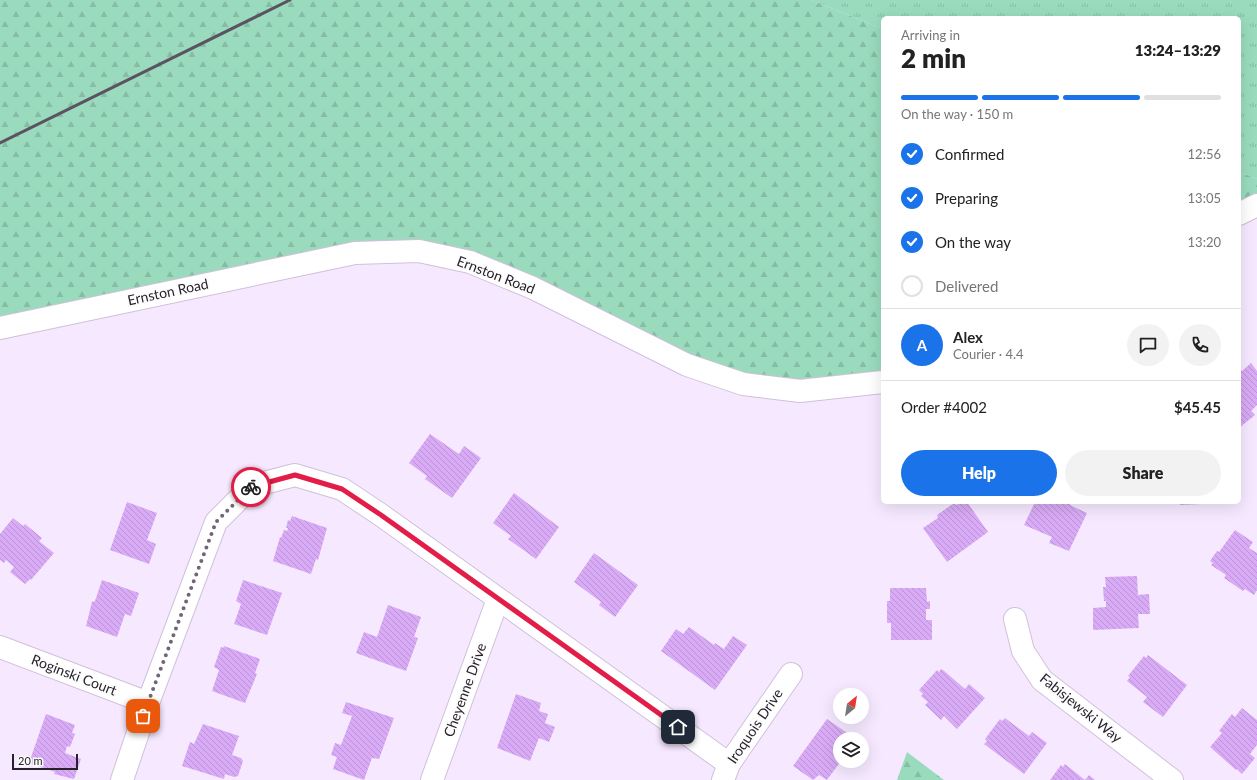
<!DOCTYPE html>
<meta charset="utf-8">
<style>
body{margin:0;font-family:Lato,sans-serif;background:#f2f2f2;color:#222;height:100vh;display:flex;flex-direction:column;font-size:15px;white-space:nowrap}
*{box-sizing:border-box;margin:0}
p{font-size:13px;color:#767676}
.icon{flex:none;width:22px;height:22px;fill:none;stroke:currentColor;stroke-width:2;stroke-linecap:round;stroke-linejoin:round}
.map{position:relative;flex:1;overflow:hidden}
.side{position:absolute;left:881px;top:16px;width:360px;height:488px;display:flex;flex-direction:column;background:#fff;border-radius:6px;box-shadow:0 4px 16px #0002}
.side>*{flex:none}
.needle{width:26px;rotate:30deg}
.controls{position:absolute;left:833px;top:688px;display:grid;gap:8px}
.controls a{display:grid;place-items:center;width:36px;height:36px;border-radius:50%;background:#fff;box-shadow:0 4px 16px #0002;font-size:20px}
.scale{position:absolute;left:12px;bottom:10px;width:66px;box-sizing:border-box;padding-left:4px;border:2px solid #28212c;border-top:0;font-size:11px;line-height:14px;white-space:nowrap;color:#28212c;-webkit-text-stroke:3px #fcfcfc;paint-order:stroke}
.pin{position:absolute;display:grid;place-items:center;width:34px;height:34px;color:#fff;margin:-17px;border-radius:8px;box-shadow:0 2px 6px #0006}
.courier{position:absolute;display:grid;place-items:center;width:40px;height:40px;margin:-20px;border:3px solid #e11d48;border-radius:50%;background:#fff;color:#222;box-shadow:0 1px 5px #0007}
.head em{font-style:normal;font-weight:800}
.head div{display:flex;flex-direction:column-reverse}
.head{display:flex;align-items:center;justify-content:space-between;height:68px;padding:0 20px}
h1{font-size:26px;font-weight:800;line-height:30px}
.bar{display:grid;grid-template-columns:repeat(4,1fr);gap:6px 4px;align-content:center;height:48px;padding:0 20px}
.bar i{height:5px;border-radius:3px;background:#e0e0e0}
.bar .on{background:#1a73e8}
.bar p{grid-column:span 4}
.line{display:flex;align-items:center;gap:10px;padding:0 20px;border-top:1px solid #e0e0e0}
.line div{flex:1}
.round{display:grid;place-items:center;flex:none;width:42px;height:42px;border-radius:21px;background:#f2f2f2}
ol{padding:0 20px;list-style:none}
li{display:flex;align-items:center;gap:12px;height:44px}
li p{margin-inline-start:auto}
li .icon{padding:4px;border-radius:50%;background:#1a73e8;color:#fff;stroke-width:4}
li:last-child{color:#767676}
li i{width:22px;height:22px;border:2px solid #e0e0e0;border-radius:50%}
.primary-button{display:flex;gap:8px;margin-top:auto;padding:8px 20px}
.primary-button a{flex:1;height:46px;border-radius:24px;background:#1a73e8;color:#fff;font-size:16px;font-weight:800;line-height:46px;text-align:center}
.primary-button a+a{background:#f2f2f2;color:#222}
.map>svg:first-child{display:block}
.grass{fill:url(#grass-tufts)}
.forest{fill:url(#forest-firs)}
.building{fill:url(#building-back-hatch)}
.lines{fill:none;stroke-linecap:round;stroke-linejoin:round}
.street-casing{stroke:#d0c0da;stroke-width:24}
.secondary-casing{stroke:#d0c0da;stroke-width:24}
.street{stroke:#fff;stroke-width:22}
.secondary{stroke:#fff;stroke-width:22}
.rail{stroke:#5b5361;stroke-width:3}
.done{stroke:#706776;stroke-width:4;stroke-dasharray:0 7.2}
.route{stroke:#e11d48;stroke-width:5}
.labels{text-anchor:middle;stroke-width:4;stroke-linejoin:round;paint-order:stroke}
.street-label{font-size:14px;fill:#28212c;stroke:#fcfcfc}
</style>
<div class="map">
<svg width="1257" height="780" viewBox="0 0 1257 780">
<defs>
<pattern id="grass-tufts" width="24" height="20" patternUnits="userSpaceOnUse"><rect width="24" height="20" fill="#9adbbd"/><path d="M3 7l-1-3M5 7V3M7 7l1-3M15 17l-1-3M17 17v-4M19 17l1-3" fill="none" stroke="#85bca3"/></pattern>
<pattern id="forest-firs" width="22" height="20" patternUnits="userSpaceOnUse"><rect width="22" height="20" fill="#9adbbd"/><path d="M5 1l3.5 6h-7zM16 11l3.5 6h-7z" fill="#85bca3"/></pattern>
<pattern id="building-back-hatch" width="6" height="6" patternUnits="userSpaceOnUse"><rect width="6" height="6" fill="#d9abf6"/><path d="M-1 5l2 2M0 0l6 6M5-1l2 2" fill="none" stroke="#ba93d3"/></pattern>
</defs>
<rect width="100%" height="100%" fill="#f6e9ff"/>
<polygon class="grass" points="811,0 1257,0 1257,179 1239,172 1239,18 883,18 883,29"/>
<g class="forest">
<polygon points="0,0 811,0 883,29 883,382 743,384 419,251 0,328"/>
<polygon points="1239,172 1257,179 1257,205 1239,214"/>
<polygon points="907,752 944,780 897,780"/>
</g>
<g class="building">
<polygon points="1251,363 1257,371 1257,405 1251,411 1255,415 1239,428 1239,368 1242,371"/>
<polygon points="430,434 459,454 464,446 481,458 452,498 425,479 427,476 409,463"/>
<polygon points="514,493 559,527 536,559 508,539 511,536 493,523"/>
<polygon points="127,502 157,513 147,540 156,544 149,564 110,550"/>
<polygon points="961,502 967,502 988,532 947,562 923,528 938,518 937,515 954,503 956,505"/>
<polygon points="1035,502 1070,502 1070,505 1087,513 1069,551 1049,543 1052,537 1024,525"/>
<polygon points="1180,502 1222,502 1222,503 1180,505"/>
<polygon points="292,516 327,528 318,560 316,559 311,574 273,561 280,537 281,538 284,530 287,531 288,528 286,528 288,520 290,521"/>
<polygon points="13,518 23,526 25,524 42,538 39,541 54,553 31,580 30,579 25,584 10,572 14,567 6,560 4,563 0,560 0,534"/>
<polygon points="1235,530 1253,542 1249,548 1257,553 1257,590 1254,595 1245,589 1243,591 1224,578 1226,575 1211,565 1213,563 1210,561 1217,551 1219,552"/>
<polygon points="594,553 638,585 615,617 599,605 601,602 574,582"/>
<polygon points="1137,576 1138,595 1149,594 1150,614 1138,614 1139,628 1093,630 1093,608 1106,607 1106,601 1104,601 1103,587 1106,587 1105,577"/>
<polygon points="102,580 139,593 131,616 125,614 117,637 86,626 92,602 95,601"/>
<polygon points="243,580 282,593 267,635 234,624 241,604 236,601"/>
<polygon points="890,588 926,588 927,602 930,601 930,609 926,609 926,620 932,620 932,640 891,640 891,623 887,623 887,601 890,601"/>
<polygon points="388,605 421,617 414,637 418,638 406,671 356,653 364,632 377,637"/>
<polygon points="689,627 714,645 715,643 724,649 733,636 747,645 715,690 661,651 676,629 683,634"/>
<polygon points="224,646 260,659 255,673 257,674 245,703 212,691 219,670 214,667 221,647 223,648"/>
<polygon points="1148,655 1187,685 1163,717 1143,702 1147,697 1127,681 1130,677 1128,676 1144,656 1146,658"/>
<polygon points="941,669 943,670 965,689 969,684 985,698 957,729 944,716 941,720 925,705 928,702 921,696 923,694 919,690 937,670 939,672"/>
<polygon points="516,694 541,703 539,711 548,714 545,723 555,727 549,742 539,738 530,761 497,748"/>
<polygon points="346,702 394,718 379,759 372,758 364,780 333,769 337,757 331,755 335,743 341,745 352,716 342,713"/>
<polygon points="1242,708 1257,720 1257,745 1250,754 1255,758 1242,774 1237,769 1236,770 1210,747 1222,733 1219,731 1232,714 1235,717"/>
<polygon points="46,714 75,725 72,733 75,734 70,747 67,746 65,753 81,759 74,779 54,774 55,772 29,763"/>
<polygon points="1005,718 1029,736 1032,732 1047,743 1024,774 984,744 987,741 985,739 1000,719 1002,721"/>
<polygon points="827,719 856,739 840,739 841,761 827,780 819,775 813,780 793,766"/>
<polygon points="203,724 239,736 232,755 241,758 243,761 238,776 234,777 225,774 224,779 182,766 190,742 194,744"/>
<polygon points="1065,764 1085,780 1089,775 1095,780 1050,780 1061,765 1063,767"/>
</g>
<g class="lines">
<g class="street-casing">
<g id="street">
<polyline points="1015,619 1023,651 1042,680 1172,780"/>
<polyline points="0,647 148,703"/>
<polyline points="122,780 148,703 216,522 252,486 295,475 342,489 381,515 729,764"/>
<polyline points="432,780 498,599"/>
<polyline points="723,780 729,764 791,674"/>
</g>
</g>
<g class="secondary-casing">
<g id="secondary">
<polyline points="1239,214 1257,205"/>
<polyline points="0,328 355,253 419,251 470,262 533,288 687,365 743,384 800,391 883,382"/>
</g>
</g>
<use href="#street" class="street"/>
<use href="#secondary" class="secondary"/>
<polyline class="rail" points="0,143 290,0"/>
</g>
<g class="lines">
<polyline class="done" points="143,716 216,522 251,487"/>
<polyline class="route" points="251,487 295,475 342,489 381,515 678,727"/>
</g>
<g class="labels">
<g class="street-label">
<text transform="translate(496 275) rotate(21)" y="5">Ernston Road</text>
<text transform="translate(168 292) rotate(-12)" y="5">Ernston Road</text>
<text transform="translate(74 675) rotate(21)" y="5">Roginski Court</text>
<text transform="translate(465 690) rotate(-70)" y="5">Cheyenne Drive</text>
<text transform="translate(1081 708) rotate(39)" y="5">Fabisjewski Way</text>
<text transform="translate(755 726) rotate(-56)" y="5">Iroquois Drive</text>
</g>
</g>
</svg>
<div class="controls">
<a><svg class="needle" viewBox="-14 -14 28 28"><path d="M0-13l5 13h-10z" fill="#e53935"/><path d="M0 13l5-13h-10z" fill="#767676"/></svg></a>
<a><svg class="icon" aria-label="layers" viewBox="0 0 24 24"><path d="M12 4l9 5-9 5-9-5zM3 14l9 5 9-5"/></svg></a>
</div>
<div class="scale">20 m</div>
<div class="pin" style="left:143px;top:716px;background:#ea580c"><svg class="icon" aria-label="bag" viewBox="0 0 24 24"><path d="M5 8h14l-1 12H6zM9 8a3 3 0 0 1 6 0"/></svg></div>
<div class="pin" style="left:678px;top:727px;background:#1f2937"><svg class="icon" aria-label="home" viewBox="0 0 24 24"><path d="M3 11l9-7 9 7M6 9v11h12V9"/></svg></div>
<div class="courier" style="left:251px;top:487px"><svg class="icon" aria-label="bike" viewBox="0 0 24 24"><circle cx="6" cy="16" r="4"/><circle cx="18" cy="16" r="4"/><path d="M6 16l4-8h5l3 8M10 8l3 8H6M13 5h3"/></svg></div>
<section class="side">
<div class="head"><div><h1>2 min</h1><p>Arriving in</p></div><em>13:24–13:29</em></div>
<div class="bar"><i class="on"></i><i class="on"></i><i class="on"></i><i></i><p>On the way · 150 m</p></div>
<ol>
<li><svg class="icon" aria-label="check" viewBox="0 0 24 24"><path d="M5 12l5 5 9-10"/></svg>Confirmed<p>12:56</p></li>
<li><svg class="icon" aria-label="check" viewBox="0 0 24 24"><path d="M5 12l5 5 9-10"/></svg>Preparing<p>13:05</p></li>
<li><svg class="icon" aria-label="check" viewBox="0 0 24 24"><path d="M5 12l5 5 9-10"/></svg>On the way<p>13:20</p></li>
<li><i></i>Delivered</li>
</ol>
<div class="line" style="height:72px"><b class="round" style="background:#1a73e8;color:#fff">A</b><div><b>Alex</b><p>Courier · 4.4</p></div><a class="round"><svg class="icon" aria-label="chat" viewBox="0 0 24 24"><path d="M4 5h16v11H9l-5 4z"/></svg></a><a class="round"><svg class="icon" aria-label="phone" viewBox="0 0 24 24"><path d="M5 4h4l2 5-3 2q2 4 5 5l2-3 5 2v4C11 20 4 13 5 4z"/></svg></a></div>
<div class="line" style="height:52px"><div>Order #4002</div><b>$45.45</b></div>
<div class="primary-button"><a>Help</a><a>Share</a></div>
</section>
</div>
